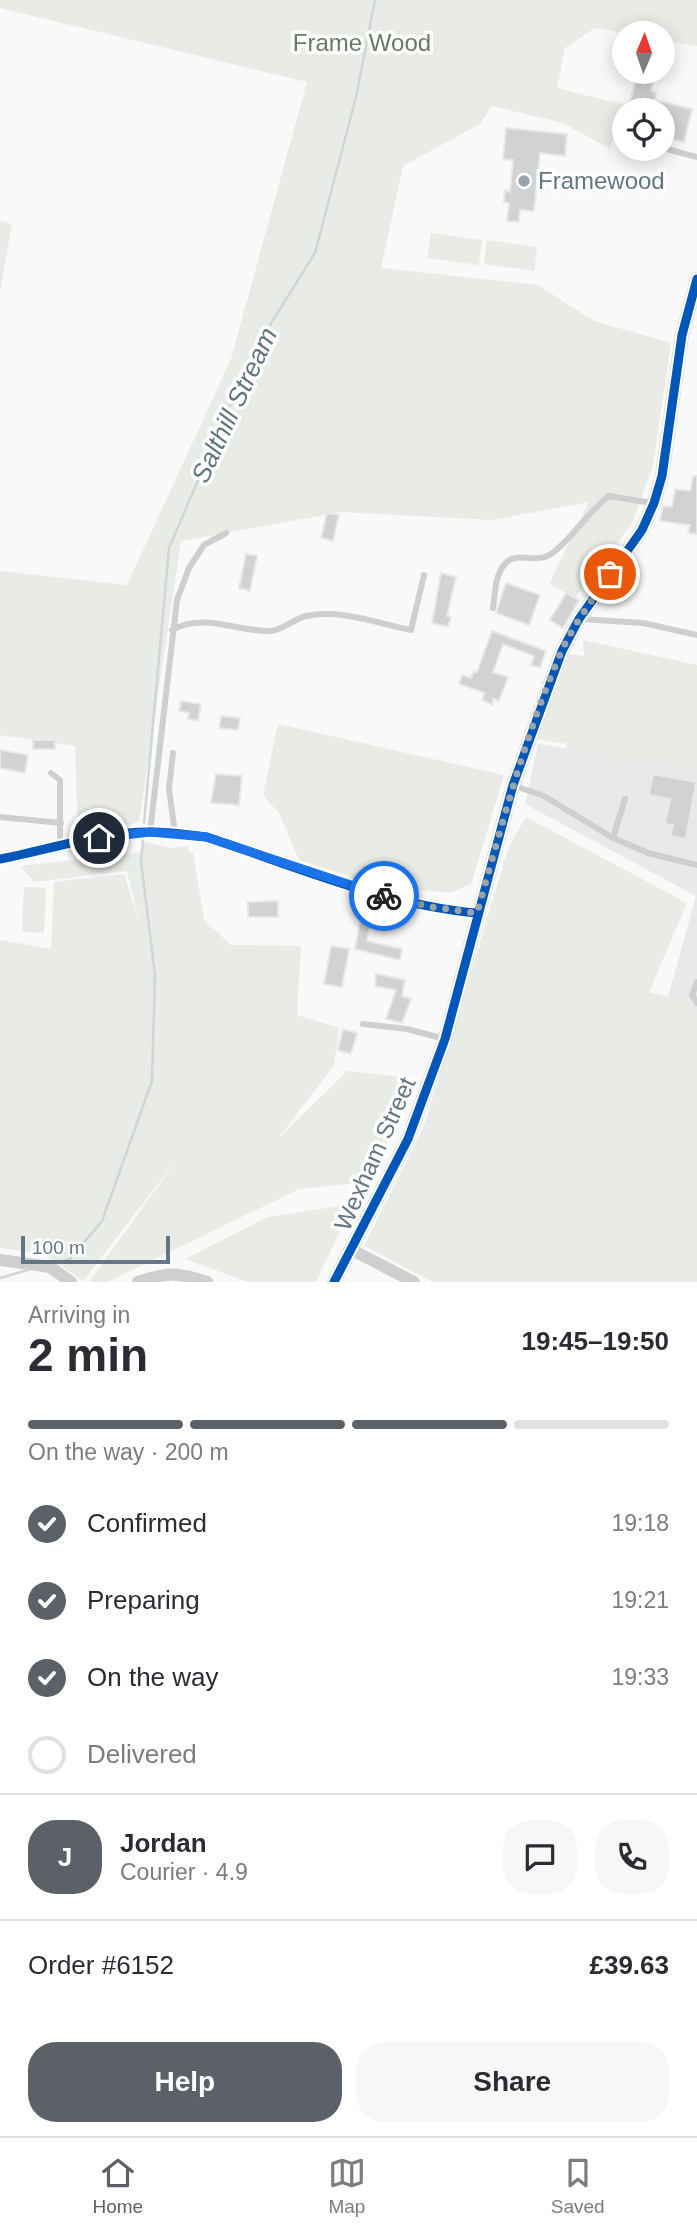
<!DOCTYPE html>
<meta charset="utf-8">
<style>
body{margin:0;font-family:Arial,sans-serif;background:#f7f7f7;color:#2b2b33;height:100vh;display:flex;flex-direction:column;font-size:26px;white-space:nowrap}
*{box-sizing:border-box;margin:0}
p{font-size:23px;color:#7c7c81}
.icon{flex:none;width:38px;height:38px;fill:none;stroke:currentColor;stroke-width:2;stroke-linecap:round;stroke-linejoin:round}
.map{position:relative;height:1282px;overflow:hidden}
.drawer{display:flex;flex-direction:column;background:#fff;flex:1}
.drawer>*{flex:none}
.needle{width:46px;rotate:2deg}
.controls{position:absolute;left:612px;top:21px;display:grid;gap:14px}
.controls a{display:grid;place-items:center;width:63px;height:63px;border-radius:50%;background:#fff;box-shadow:0 4px 18px #0003;font-size:35px}
.scale{position:absolute;left:21px;bottom:18px;width:149px;box-sizing:border-box;padding-left:7px;border:4px solid #657683;border-top:0;font-size:19px;line-height:24px;white-space:nowrap;color:#657683;-webkit-text-stroke:5px #fff;paint-order:stroke}
.pin{position:absolute;display:grid;place-items:center;width:60px;height:60px;color:#fff;margin:-30px;border:4px solid #fff;border-radius:50%;box-shadow:0 2px 7px #0007}
.courier{position:absolute;display:grid;place-items:center;width:70px;height:70px;margin:-35px;border:5px solid #1a73e8;border-radius:50%;background:#fff;color:#222;box-shadow:0 2px 9px #0007}
.overview em{font-style:normal;font-weight:700}
.overview div{display:flex;flex-direction:column-reverse}
.overview{display:flex;align-items:center;justify-content:space-between;height:119px;padding:0 28px}
h1{font-size:46px;font-weight:700;line-height:52px}
.bar{display:grid;grid-template-columns:repeat(4,1fr);gap:10px 7px;align-content:center;height:84px;padding:0 28px}
.bar i{height:9px;border-radius:5px;background:#e1e1e2}
.bar .current{background:#5c6169}
.bar p{grid-column:span 4}
.line{display:flex;align-items:center;gap:18px;padding:0 28px;border-top:2px solid #e1e1e2}
.line div{flex:1}
.round{display:grid;place-items:center;flex:none;width:74px;height:74px;border-radius:28px;background:#f7f7f7}
ol{padding:0 28px;list-style:none}
li{display:flex;align-items:center;gap:21px;height:77px}
li p{margin-inline-start:auto}
li .icon{padding:7px;border-radius:50%;background:#5c6169;color:#fff;stroke-width:4}
li:last-child{color:#7c7c81}
li i{width:38px;height:38px;border:4px solid #e1e1e2;border-radius:50%}
.cta{display:flex;gap:14px;margin-top:auto;padding:14px 28px}
.cta a{flex:1;height:80px;border-radius:28px;background:#5c6169;color:#fff;font-size:28px;font-weight:700;line-height:80px;text-align:center}
.cta a+a{background:#f7f7f7;color:#2b2b33}
.dock{display:flex;justify-content:space-around;align-items:center;height:98px;border-top:2px solid #e1e1e2;background:#fff;font-size:19px;color:#7c7c81}
.dock a{display:grid;justify-items:center;gap:4px}
.dock .current{color:#5c6169}
.map>svg:first-child{display:block}
.built{fill:#e8e9e9}
.green{fill:#e8ebe6}
.lines{fill:none;stroke-linecap:round;stroke-linejoin:round}
.stream{stroke:#ced6d9;stroke-width:2.5}
.building{fill:#d0d2d3;stroke:#e8e8e8;stroke-width:2}
.service{stroke:#cecfd0;stroke-width:6}
.minor{stroke:#cecfd0;stroke-width:12}
.tertiary{stroke:#cecfd0;stroke-width:14}
.cycleway-casing{stroke:#fff;stroke-width:13}
.cycleway{stroke:#0057b8;stroke-width:9}
.done{stroke:#99a4ac;stroke-width:7;stroke-dasharray:0 12.6}
.route{stroke:#1a73e8;stroke-width:9}
.poi-dot{fill:#99a4ac;stroke:#fff;stroke-width:2.5}
.labels{text-anchor:middle;stroke-width:7;stroke-linejoin:round;paint-order:stroke}
.park-label{font-size:24px;fill:#687a64;stroke:#fff}
.poi-label{font-size:24px;fill:#657683;stroke:#fff;text-anchor:start}
.street-label{font-size:24px;fill:#657683;stroke:#fff}
.water-label{font-size:26px;font-style:italic;fill:#60757c;stroke:#fff}
</style>
<div class="map">
<svg width="697" height="1282" viewBox="0 0 697 1282">
<rect width="100%" height="100%" fill="#f9f9f9"/>
<polygon class="built" points="538,744 697,771 697,1013 668,997 696,896 525,804"/>
<g class="green">
<polygon points="0,0 697,0 697,46 663,40 663,33 625,33 595,28 565,48 557,88 625,105 610,149 563,123 492,106 480,124 403,166 381,268 538,285 594,321 671,343 653,466 632,523 575,598 549,584 589,502 492,520 341,512 181,541 139,822 78,837 75,746 0,735 0,571 127,585 231,359 307,82 0,8"/>
<polygon points="0,220 12,224 0,292"/>
<polygon points="431,233 482,240 479,265 427,258"/>
<polygon points="487,240 537,247 534,271 484,264"/>
<polygon points="583,640 697,665 697,771 566,749 567,744 537,739 569,654 584,656"/>
<polygon points="278,724 504,775 471,884 450,893 377,885 299,860 279,813 263,795"/>
<polygon points="526,817 687,903 649,992 668,997 697,1013 697,1282 433,1282 364,1246 424,1126 509,846"/>
<polygon points="141,841 171,848 188,846 189,852 193,853 204,920 231,945 301,946 297,1015 339,1028 334,1065 277,1140 347,1071 419,1079 368,1182 299,1189 108,1282 89,1282 181,1154 83,1281 44,1254 0,1248 0,940 51,949 54,882 124,874 140,925 127,871 34,882 21,866 142,852"/>
<polygon points="24,887 46,888 44,933 22,932"/>
<polygon points="353,1204 316,1282 248,1282 185,1259 268,1217"/>
</g>
<g class="lines">
<g class="stream">
<polyline points="144,823 169,548 253,352 315,253 356,97 375,0"/>
<polyline points="55,1263 70,1259 102,1221 152,1081 155,975 141,862 143,841"/>
<polyline points="0,1278 31,1269"/>
</g>
</g>
<g class="building">
<polygon points="637,74 654,78 651,91 656,93 655,100 692,109 684,142 663,137 663,110 628,110"/>
<polygon points="506,128 567,134 565,156 540,153 534,211 520,210 519,222 507,221 509,203 504,202 505,190 510,192 513,160 503,159"/>
<polygon points="693,476 697,476 697,534 688,533 690,525 660,521 663,506 672,507 675,489 690,491"/>
<polygon points="327,513 339,515 333,541 321,538"/>
<polygon points="246,554 257,556 250,591 239,588"/>
<polygon points="441,573 456,577 447,616 451,617 448,627 432,623"/>
<polygon points="506,583 540,595 529,625 496,613"/>
<polygon points="566,593 579,600 563,628 550,620"/>
<polygon points="492,631 546,651 540,668 531,665 534,656 503,644 493,672 508,677 499,701 493,699 493,705 482,700 485,693 459,684 462,675 471,678 474,671 477,672"/>
<polygon points="181,701 201,704 198,721 188,719 189,713 179,711"/>
<polygon points="221,716 240,718 238,730 219,728"/>
<rect x="33" y="740" width="22" height="9"/>
<polygon points="0,750 28,755 25,773 0,768"/>
<polygon points="216,774 242,776 239,805 211,803"/>
<polygon points="653,774 696,782 686,839 670,836 673,825 665,824 670,799 649,795"/>
<polygon points="278,901 278,917 248,917 248,902"/>
<polygon points="360,922 370,923 367,941 402,949 400,960 355,949"/>
<polygon points="331,946 349,949 342,987 324,984"/>
<polygon points="376,974 405,980 402,996 411,999 402,1023 386,1019 396,990 375,986"/>
<polygon points="343,1029 357,1033 351,1054 338,1050"/>
</g>
<g class="lines">
<g class="service">
<polyline points="619,139 625,140"/>
<polyline points="663,148 697,157"/>
<path d="M493 608C495 594 495 576 504 565 514 551 531 562 545 557 563 551 589 510 609 496L652 503"/>
<polyline points="581,619 643,623 697,635"/>
<path d="M172 630C204 612 237 632 271 631 283 630 294 619 306 616 342 609 376 623 411 630L424 575"/>
<polyline points="173,753 169,789 175,833"/>
<polyline points="51,773 60,780 60,845"/>
<polyline points="515,786 544,796 613,838 648,853 697,865"/>
<polyline points="0,817 61,823"/>
<polyline points="150,832 177,600 189,568 204,545 226,533"/>
<polyline points="613,838 625,799"/>
<polyline points="697,982 692,995 697,1003"/>
<polyline points="363,1024 407,1029 445,1039"/>
</g>
<g class="minor">
<path d="M0 859C46 850 106 831 152 832 170 832 188 835 207 837 294 866 385 905 477 913"/>
<polyline points="352,1250 414,1282"/>
<polyline points="0,1260 50,1267 71,1282"/>
<path d="M138 1282C167 1272 177 1272 207 1282"/>
</g>
<polyline class="tertiary" points="334,1282 408,1139 445,1039 513,785 562,651 579,619 642,530 654,503 662,476 682,335 697,279"/>
<g class="cycleway-casing">
<g id="cycleway">
<path d="M0 859C46 850 106 831 152 832 170 832 188 835 207 837 294 866 385 905 477 913"/>
<polyline points="334,1282 408,1139 445,1039 513,785 562,651 579,619 642,530 654,503 662,476 682,335 697,279"/>
</g>
</g>
<use href="#cycleway" class="cycleway"/>
</g>
<g class="lines">
<path class="done" d="M384 896 432 907 477 913C502 825 525 735 561 652 574 624 593 599 610 574"/>
<polyline class="route" points="99,838 150,832 206,837 384,896"/>
</g>
<circle class="poi-dot" cx="524" cy="181" r="7"/>
<g class="labels">
<g class="park-label">
<text x="362" y="51">Frame Wood</text>
</g>
<g class="poi-label">
<text x="538" y="189">Framewood</text>
</g>
<g class="street-label">
<text transform="translate(375 1154) rotate(-66)" y="8">Wexham Street</text>
</g>
<g class="water-label">
<text transform="translate(234 405) rotate(-65)" y="9">Salthill Stream</text>
</g>
</g>
</svg>
<div class="controls">
<a><svg class="needle" viewBox="-14 -14 28 28"><path d="M0-13l5 13h-10z" fill="#e53935"/><path d="M0 13l5-13h-10z" fill="#7c7c81"/></svg></a>
<a><svg class="icon" aria-label="locate" viewBox="0 0 24 24"><circle cx="12" cy="12" r="6"/><path d="M12 2v4M12 18v4M2 12h4M18 12h4"/></svg></a>
</div>
<div class="scale">100 m</div>
<div class="pin" style="left:610px;top:574px;background:#ea580c"><svg class="icon" aria-label="bag" viewBox="0 0 24 24"><path d="M5 8h14l-1 12H6zM9 8a3 3 0 0 1 6 0"/></svg></div>
<div class="pin" style="left:99px;top:838px;background:#1f2937"><svg class="icon" aria-label="home" viewBox="0 0 24 24"><path d="M3 11l9-7 9 7M6 9v11h12V9"/></svg></div>
<div class="courier" style="left:384px;top:896px"><svg class="icon" aria-label="bike" viewBox="0 0 24 24"><circle cx="6" cy="16" r="4"/><circle cx="18" cy="16" r="4"/><path d="M6 16l4-8h5l3 8M10 8l3 8H6M13 5h3"/></svg></div>
</div>
<section class="drawer">
<div class="overview"><div><h1>2 min</h1><p>Arriving in</p></div><em>19:45–19:50</em></div>
<div class="bar"><i class="current"></i><i class="current"></i><i class="current"></i><i></i><p>On the way · 200 m</p></div>
<ol>
<li><svg class="icon" aria-label="check" viewBox="0 0 24 24"><path d="M5 12l5 5 9-10"/></svg>Confirmed<p>19:18</p></li>
<li><svg class="icon" aria-label="check" viewBox="0 0 24 24"><path d="M5 12l5 5 9-10"/></svg>Preparing<p>19:21</p></li>
<li><svg class="icon" aria-label="check" viewBox="0 0 24 24"><path d="M5 12l5 5 9-10"/></svg>On the way<p>19:33</p></li>
<li><i></i>Delivered</li>
</ol>
<div class="line" style="height:126px"><b class="round" style="background:#5c6169;color:#fff">J</b><div><b>Jordan</b><p>Courier · 4.9</p></div><a class="round"><svg class="icon" aria-label="chat" viewBox="0 0 24 24"><path d="M4 5h16v11H9l-5 4z"/></svg></a><a class="round"><svg class="icon" aria-label="phone" viewBox="0 0 24 24"><path d="M5 4h4l2 5-3 2q2 4 5 5l2-3 5 2v4C11 20 4 13 5 4z"/></svg></a></div>
<div class="line" style="height:91px"><div>Order #6152</div><b>£39.63</b></div>
<div class="cta"><a>Help</a><a>Share</a></div>
</section>
<nav class="dock">
<a class="current"><svg class="icon" aria-label="home" viewBox="0 0 24 24"><path d="M3 11l9-7 9 7M6 9v11h12V9"/></svg>Home</a>
<a><svg class="icon" aria-label="map" viewBox="0 0 24 24"><path d="M3 6l6-2 6 2 6-2v14l-6 2-6-2-6 2zM9 4v14M15 6v14"/></svg>Map</a>
<a><svg class="icon" aria-label="saved" viewBox="0 0 24 24"><path d="M7 4h10v16l-5-4-5 4z"/></svg>Saved</a>
</nav>
